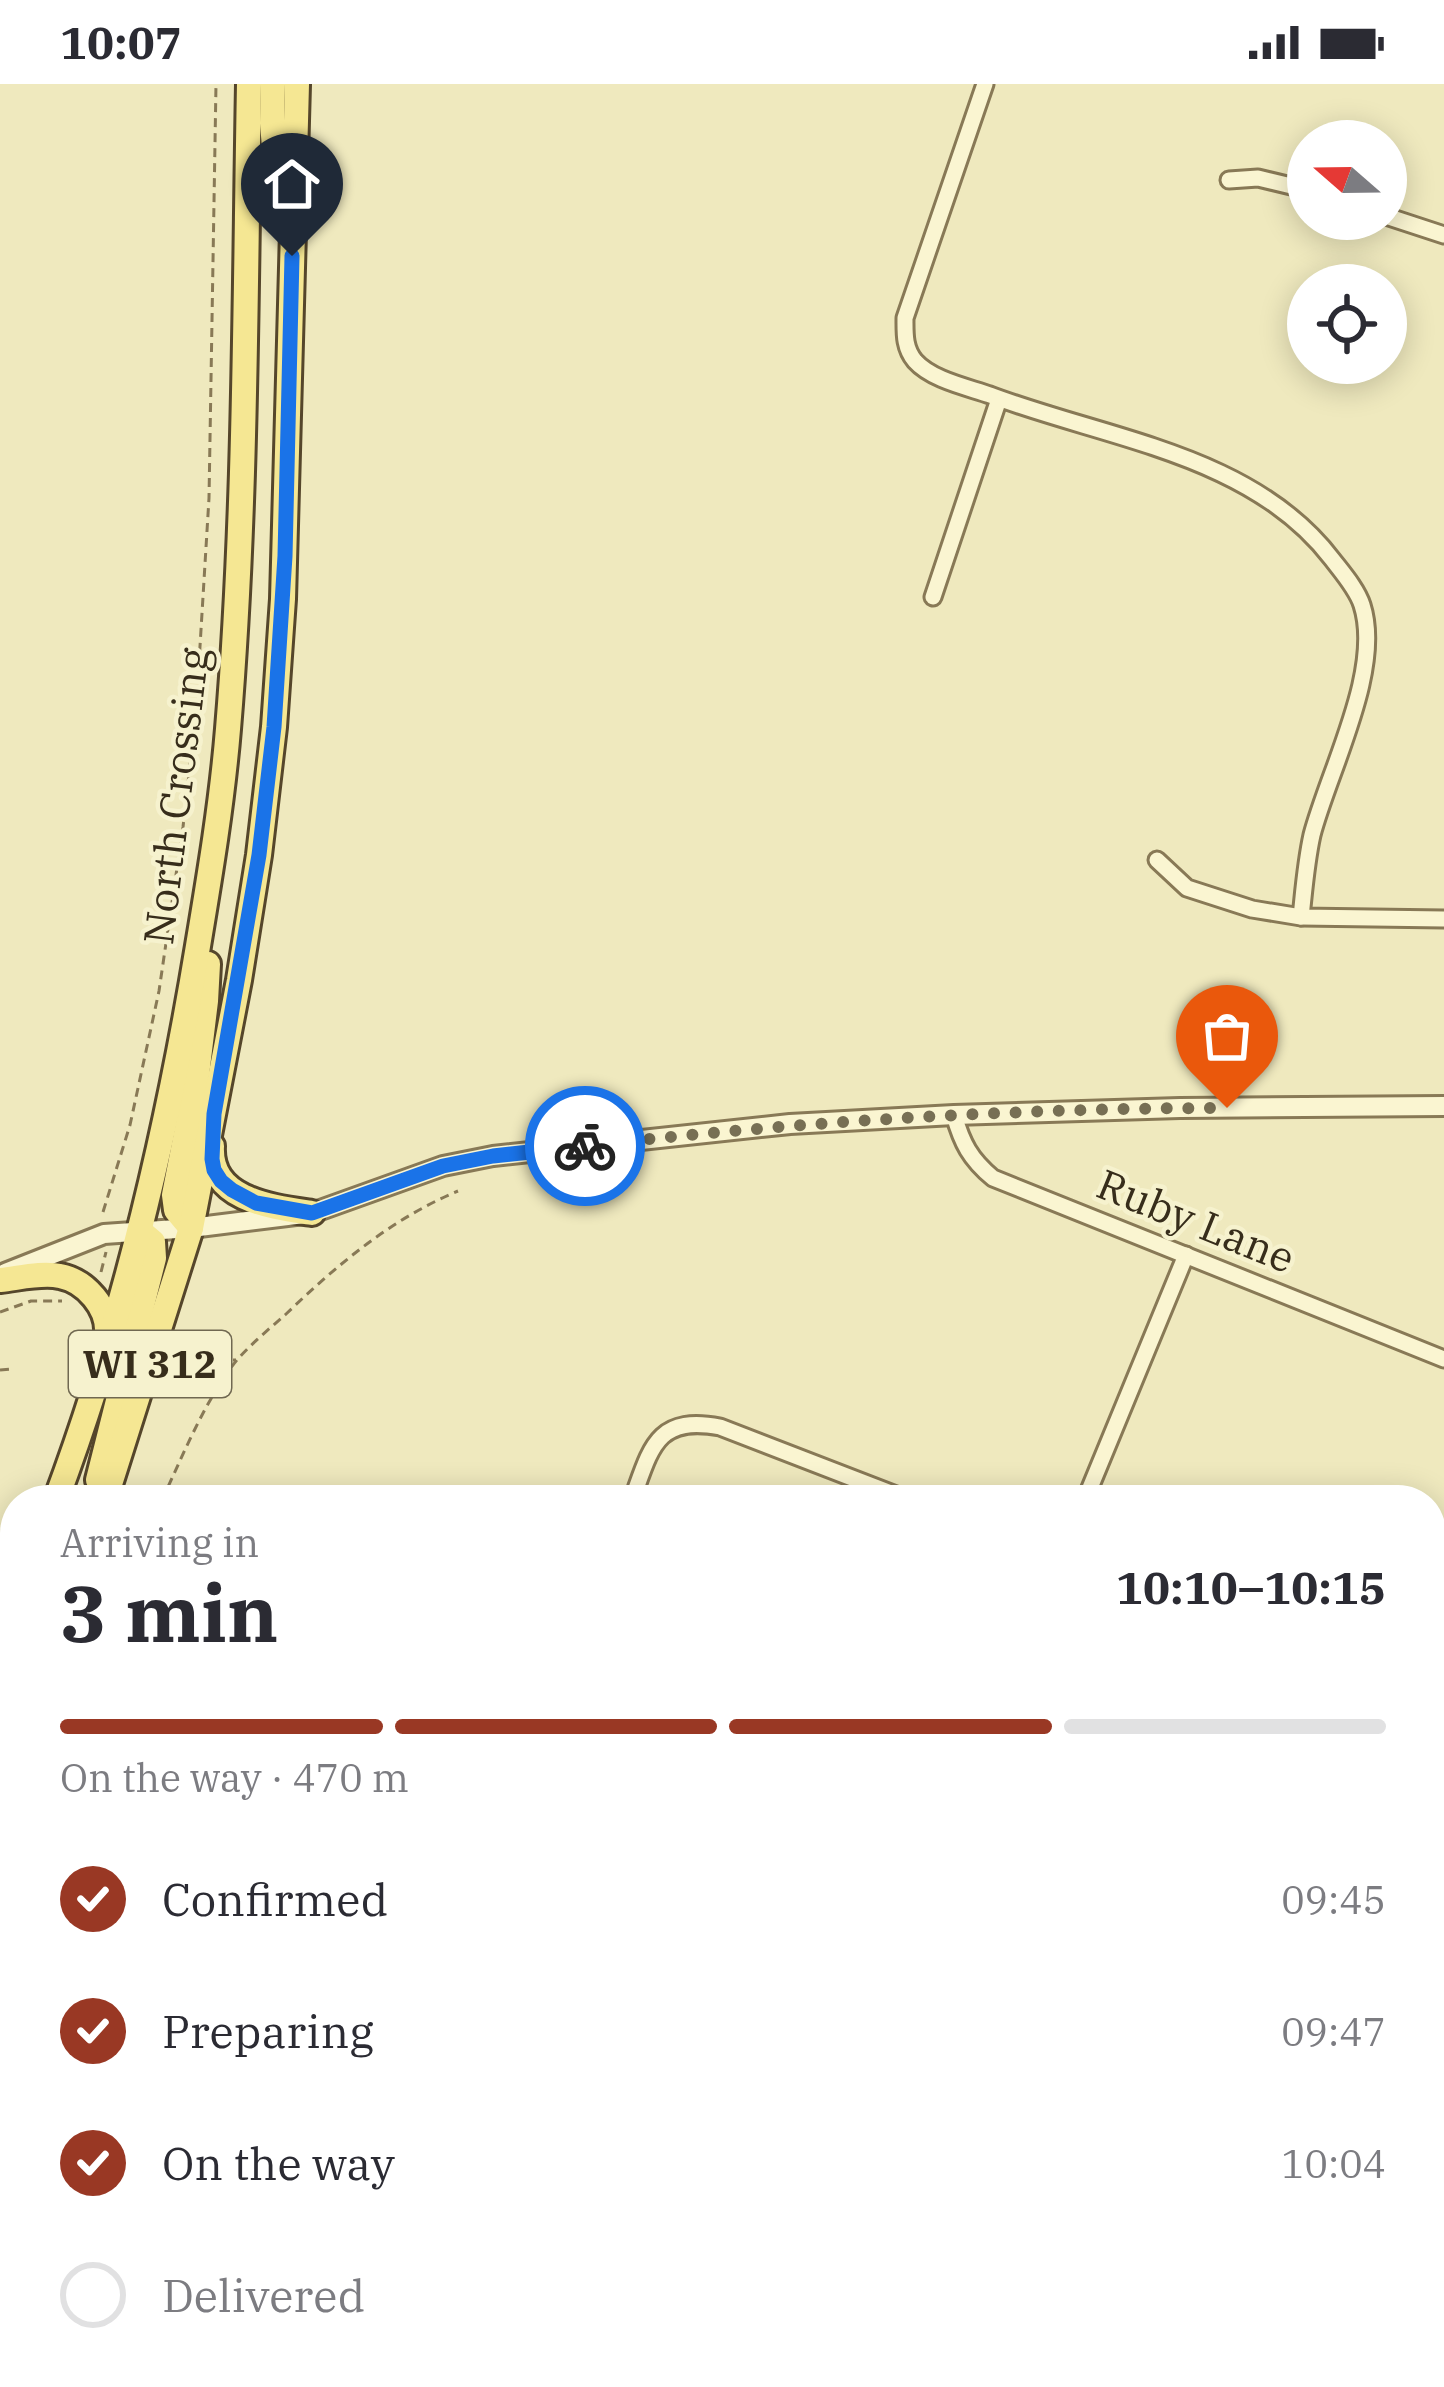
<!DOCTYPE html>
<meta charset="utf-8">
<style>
body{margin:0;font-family:"IBM Plex Serif",serif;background:#f7f7f7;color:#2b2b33;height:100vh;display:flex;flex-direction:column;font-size:45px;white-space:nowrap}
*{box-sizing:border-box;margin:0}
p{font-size:39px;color:#7c7c81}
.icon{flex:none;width:66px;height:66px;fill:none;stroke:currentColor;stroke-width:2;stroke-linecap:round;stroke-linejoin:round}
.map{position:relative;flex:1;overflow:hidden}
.sheet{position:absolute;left:0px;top:1401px;width:1446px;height:903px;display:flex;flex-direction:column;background:#fff;border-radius:48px 48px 0 0;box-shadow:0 6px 30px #0003}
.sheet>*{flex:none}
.needle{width:78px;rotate:290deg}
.buttons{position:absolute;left:1287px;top:36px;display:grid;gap:24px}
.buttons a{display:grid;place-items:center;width:120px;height:120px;border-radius:50%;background:#fff;box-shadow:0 6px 30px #0003;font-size:60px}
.pin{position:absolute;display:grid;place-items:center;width:102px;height:102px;color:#fff;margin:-123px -51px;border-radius:50% 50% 50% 0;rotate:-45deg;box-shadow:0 0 12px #0007}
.pin .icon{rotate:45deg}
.courier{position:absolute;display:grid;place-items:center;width:120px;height:120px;margin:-60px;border:9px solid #1a73e8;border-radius:50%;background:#fff;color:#222;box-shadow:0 3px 15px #0007}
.headline em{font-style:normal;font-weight:700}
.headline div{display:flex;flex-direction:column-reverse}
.headline{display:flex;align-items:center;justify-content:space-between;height:204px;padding:0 60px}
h1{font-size:78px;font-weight:700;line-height:90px}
.bar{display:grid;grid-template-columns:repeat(4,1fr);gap:18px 12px;align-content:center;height:144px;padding:0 60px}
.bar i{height:15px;border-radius:9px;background:#e1e1e2}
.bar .active{background:#993824}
.bar p{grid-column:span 4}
ol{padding:0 60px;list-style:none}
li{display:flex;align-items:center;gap:36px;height:132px}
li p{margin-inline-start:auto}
li .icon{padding:12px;border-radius:50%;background:#993824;color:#fff;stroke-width:4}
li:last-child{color:#7c7c81}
li i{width:66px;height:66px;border:6px solid #e1e1e2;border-radius:50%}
.status{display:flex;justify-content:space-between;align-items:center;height:84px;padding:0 60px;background:#fff;direction:ltr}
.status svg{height:33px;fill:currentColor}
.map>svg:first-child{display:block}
.green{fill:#bccd92}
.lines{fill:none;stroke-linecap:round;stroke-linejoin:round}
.minor-casing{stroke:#887956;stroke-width:21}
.tertiary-casing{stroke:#887956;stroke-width:24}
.primary-casing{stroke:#55462b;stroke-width:30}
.path{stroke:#887956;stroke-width:3;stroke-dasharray:9 6;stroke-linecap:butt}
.minor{stroke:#faf5d1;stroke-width:15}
.tertiary{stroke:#faf5d1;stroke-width:18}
.primary{stroke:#f5e793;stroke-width:24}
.done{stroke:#776f54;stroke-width:12;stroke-dasharray:0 21.6}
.route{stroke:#1a73e8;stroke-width:15}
.labels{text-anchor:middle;stroke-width:9;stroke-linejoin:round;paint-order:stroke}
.shield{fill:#f6f2ce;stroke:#706851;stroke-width:3}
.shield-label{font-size:39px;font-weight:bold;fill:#372d1b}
.street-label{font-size:42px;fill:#372d1b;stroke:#f6f2ce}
</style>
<div class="status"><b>10:07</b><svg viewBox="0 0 49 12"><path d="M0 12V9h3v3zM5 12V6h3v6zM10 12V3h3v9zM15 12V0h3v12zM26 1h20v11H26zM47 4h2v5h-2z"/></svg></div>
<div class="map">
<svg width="1444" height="2303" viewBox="0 0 1444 2303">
<rect width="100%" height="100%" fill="#efe9be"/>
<polygon class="green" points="0,1951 15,1980 15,2289 68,2289 73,2303 0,2303"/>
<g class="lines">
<g class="minor-casing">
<g id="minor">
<path d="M985 0 905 234C905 249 904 264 915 277 932 296 967 303 990 311 1106 355 1252 370 1332 475 1342 488 1357 505 1362 521 1383 586 1329 686 1312 751 1306 778 1304 805 1301 833"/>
<polyline points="1229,96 1258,94 1308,106"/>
<polyline points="1386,132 1444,151"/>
<polyline points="933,513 999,315"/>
<polyline points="1157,776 1187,804 1252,825 1301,833 1444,835"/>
<path d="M954 1031C962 1059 970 1075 993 1094L1444 1275"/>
<path d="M632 1416C651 1364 656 1331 720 1343L909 1416"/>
<polyline points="1085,1416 1186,1171"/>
<polyline points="1431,1628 1444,1633"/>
<polyline points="1431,1919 1444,1924"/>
<polyline points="1431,2124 1444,2093"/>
<polyline points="510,2289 516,2303"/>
<polyline points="203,2303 233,2289"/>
<polyline points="965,2303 996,2289"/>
</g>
</g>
<g class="tertiary-casing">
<polyline id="tertiary" points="5,1189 104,1150 191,1144 312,1129 443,1082 493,1072 790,1040 954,1031 1180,1024 1444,1022"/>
</g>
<g class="primary-casing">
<g id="primary">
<polyline points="273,0 272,39 280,137"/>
<path d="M212 1062C209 1116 271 1123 312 1129"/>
<polyline points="191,1144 176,1126 174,1111 196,999 206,917 208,880"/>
<path d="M0 1196C19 1194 42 1188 60 1192 86 1197 109 1224 107 1250"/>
<polyline points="98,1396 154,1174 153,1158 140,1147"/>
<path d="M56 1416C123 1237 167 1050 198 862 210 790 222 718 228 645 246 431 245 215 249 0"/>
<polyline points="105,1416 191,1144 239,896 259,771 274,643 283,515 297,0"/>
<polyline points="0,1565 15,1527"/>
<polyline points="0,1690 15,1651"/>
</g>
</g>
<g class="path">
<polyline points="103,1128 130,1041 159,907 183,743 196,628 209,414 216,0"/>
<polyline points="101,1188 106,1168"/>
<polyline points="0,1228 31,1217 62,1217"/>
<polyline points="188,1275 236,1276"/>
<polyline points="0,1286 11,1285"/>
<path d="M162 1416C183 1371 206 1314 237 1276 251 1260 269 1245 285 1231 337 1181 391 1135 458 1107"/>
<polyline points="0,1832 15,1788"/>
<polyline points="0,1920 15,1949"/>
<polyline points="85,2289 92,2303"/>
</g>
<use href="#minor" class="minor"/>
<use href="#tertiary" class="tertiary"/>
<use href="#primary" class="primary"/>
</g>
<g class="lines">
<path class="done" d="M585 1062C798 1038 1012 1024 1227 1024"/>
<polyline class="route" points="292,172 285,472 274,643 259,771 214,1030 212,1075 214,1086 221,1097 232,1106 256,1119 312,1129 443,1082 493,1072 585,1062"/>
</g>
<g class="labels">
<rect class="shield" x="69" y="1247" width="162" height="66" rx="9"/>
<g class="shield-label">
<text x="150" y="1294">WI 312</text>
</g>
<g class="street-label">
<text transform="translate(176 712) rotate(-83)" y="15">North Crossing</text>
<text transform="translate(1196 1137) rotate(22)" y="15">Ruby Lane</text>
</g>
</g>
</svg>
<div class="buttons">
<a><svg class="needle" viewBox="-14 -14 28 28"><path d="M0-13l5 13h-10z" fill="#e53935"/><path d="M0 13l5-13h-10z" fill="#7c7c81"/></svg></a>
<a><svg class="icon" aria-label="locate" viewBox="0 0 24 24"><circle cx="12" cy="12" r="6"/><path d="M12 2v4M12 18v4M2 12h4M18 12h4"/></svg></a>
</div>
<div class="pin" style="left:1227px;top:1024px;background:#ea580c"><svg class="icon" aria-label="bag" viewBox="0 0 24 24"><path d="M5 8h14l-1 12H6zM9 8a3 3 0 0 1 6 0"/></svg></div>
<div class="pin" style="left:292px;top:172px;background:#1f2937"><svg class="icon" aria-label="home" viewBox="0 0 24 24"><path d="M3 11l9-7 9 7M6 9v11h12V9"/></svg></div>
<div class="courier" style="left:585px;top:1062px"><svg class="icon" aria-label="bike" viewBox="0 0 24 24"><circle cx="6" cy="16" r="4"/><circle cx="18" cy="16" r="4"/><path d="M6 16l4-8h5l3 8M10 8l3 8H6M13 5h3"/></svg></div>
<section class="sheet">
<div class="headline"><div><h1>3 min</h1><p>Arriving in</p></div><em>10:10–10:15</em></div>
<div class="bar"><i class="active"></i><i class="active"></i><i class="active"></i><i></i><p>On the way · 470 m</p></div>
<ol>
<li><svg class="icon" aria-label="check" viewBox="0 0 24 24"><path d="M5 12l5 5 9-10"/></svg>Confirmed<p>09:45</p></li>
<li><svg class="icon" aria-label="check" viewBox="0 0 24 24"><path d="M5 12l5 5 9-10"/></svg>Preparing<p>09:47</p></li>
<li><svg class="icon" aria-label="check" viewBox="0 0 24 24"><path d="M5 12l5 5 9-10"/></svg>On the way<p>10:04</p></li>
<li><i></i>Delivered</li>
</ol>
</section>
</div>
